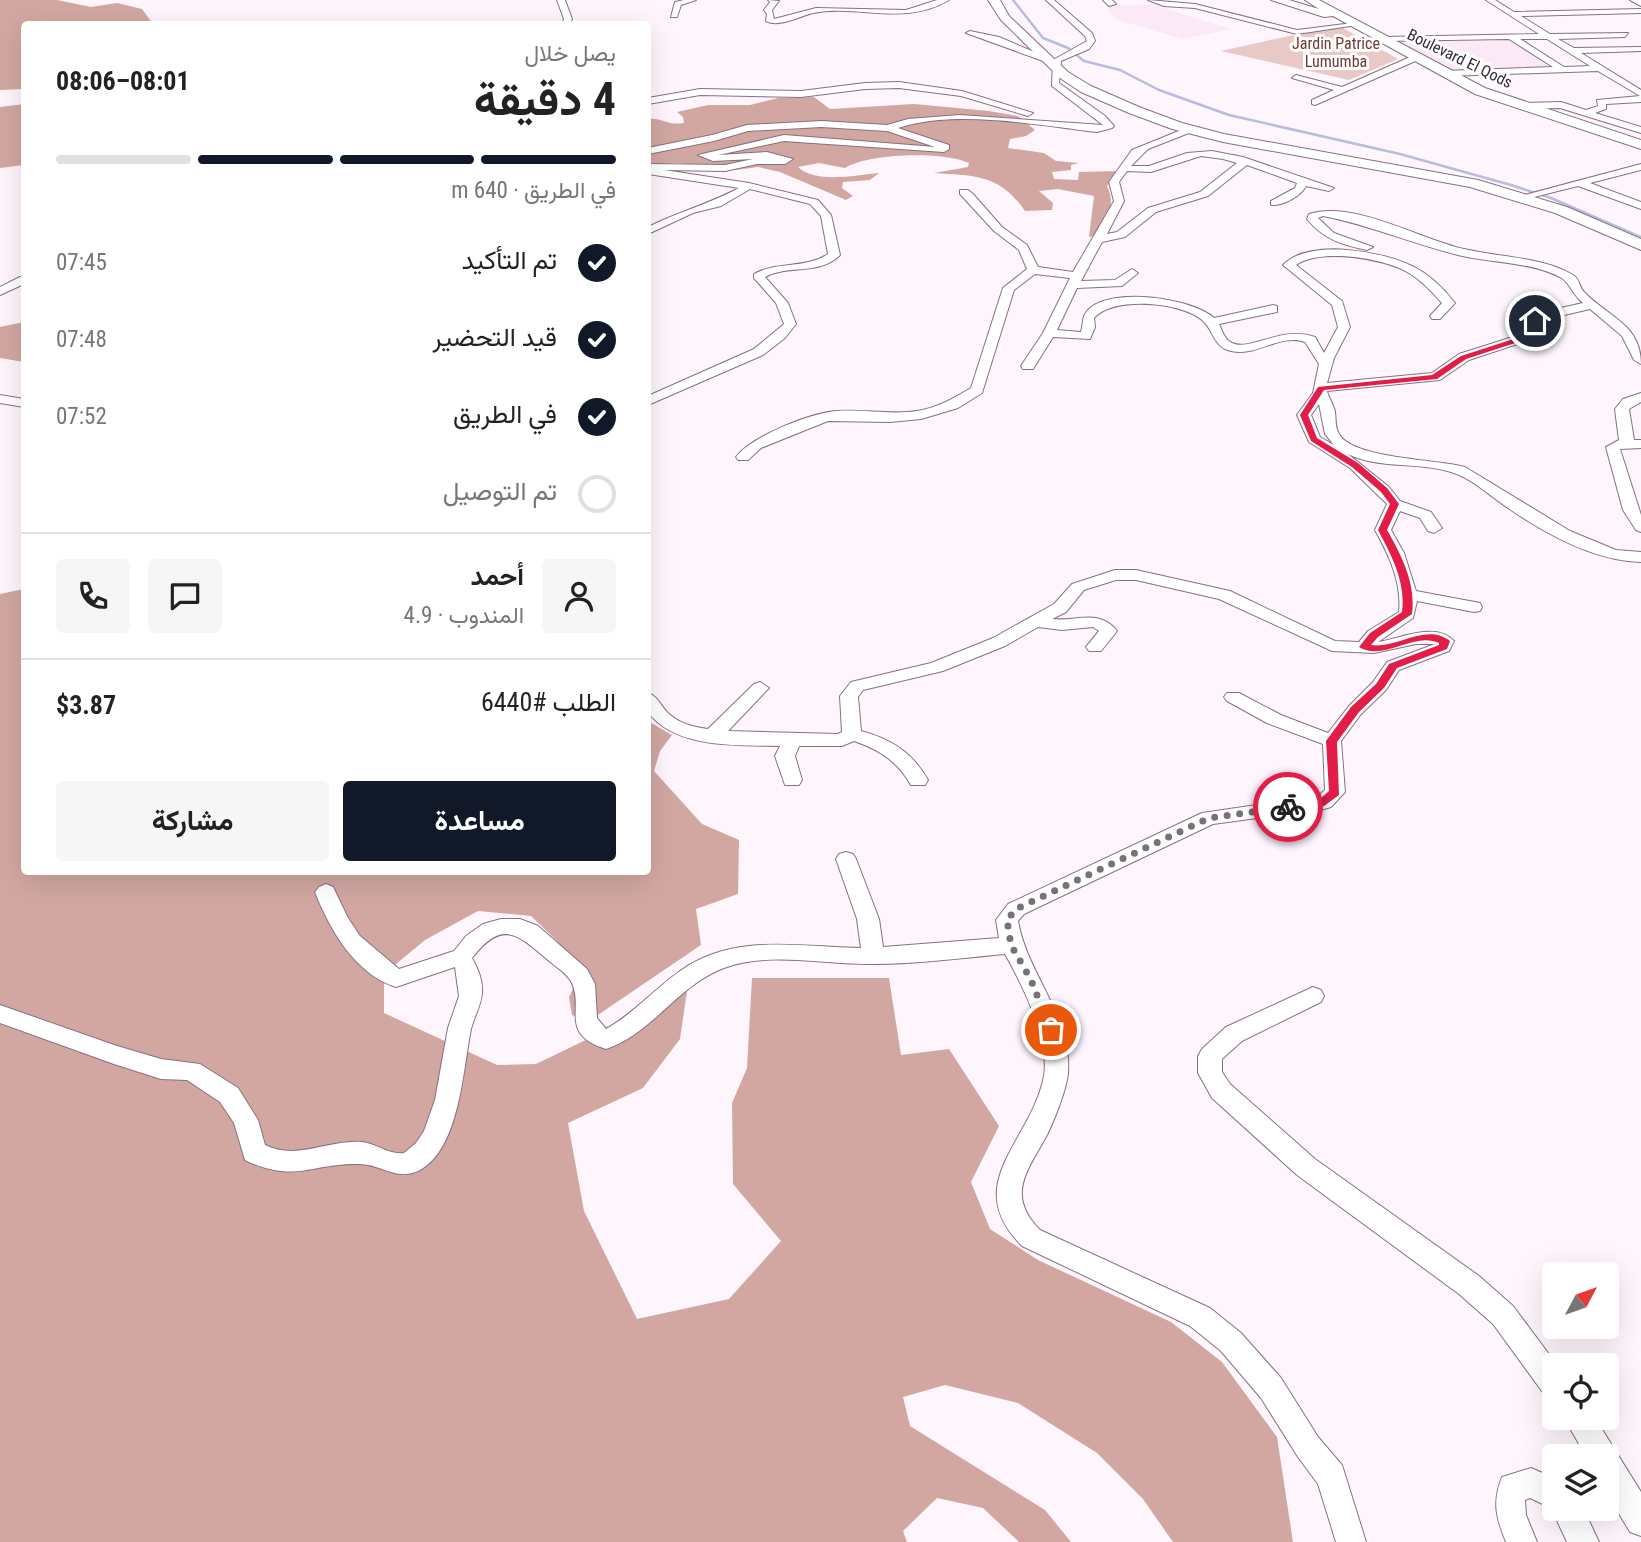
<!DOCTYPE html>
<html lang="ar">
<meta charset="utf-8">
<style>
body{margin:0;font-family:"Roboto Condensed",Vazirmatn,sans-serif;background:#f6f6f6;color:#222;direction:rtl;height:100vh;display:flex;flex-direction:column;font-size:26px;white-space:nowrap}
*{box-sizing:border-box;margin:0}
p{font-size:23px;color:#767676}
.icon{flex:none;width:38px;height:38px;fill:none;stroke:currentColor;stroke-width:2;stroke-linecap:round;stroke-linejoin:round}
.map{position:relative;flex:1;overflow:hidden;direction:ltr}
.details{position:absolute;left:21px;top:21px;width:630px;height:854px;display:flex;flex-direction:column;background:#fff;border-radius:7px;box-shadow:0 7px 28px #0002;direction:rtl}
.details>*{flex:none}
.needle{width:46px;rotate:49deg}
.fabs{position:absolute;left:1542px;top:1262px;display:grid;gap:14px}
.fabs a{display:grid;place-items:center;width:77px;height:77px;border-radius:7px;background:#fff;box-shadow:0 7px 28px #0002;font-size:35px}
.pin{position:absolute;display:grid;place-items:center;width:60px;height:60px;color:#fff;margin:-30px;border:4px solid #fff;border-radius:50%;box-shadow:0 2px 7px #0007}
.courier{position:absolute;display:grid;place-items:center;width:70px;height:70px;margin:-35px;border:5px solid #e11d48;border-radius:50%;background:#fff;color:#222;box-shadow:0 2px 9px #0007}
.headline em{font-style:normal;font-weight:700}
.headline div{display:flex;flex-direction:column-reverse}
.headline{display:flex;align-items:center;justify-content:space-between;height:119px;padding:0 35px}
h1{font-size:46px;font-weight:700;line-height:52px}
.bar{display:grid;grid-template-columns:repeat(4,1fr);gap:10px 7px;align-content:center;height:84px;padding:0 35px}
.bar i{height:9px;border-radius:5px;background:#e0e0e0}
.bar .selected{background:#111827}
.bar p{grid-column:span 4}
.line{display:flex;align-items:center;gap:18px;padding:0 35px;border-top:2px solid #e0e0e0}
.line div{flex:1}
.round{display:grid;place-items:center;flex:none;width:74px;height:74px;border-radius:7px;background:#f6f6f6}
ol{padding:0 35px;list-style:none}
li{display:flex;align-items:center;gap:21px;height:77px}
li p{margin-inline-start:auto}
li .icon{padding:7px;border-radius:50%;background:#111827;color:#fff;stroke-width:4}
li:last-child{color:#767676}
li i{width:38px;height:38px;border:4px solid #e0e0e0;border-radius:50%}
.action{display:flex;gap:14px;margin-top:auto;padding:14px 35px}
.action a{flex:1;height:80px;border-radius:7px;background:#111827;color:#fff;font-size:28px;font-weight:700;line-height:80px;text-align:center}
.action a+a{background:#f6f6f6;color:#222}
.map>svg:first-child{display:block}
.built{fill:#fce9f8}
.green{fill:#e8c9c6}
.forest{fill:#d2a7a2}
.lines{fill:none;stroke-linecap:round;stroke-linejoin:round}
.stream{stroke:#b7bce1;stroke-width:2.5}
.street-casing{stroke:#867082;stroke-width:2}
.secondary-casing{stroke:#867082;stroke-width:2}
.street{fill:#fff;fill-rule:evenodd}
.secondary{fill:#fff;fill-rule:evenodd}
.route{fill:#e11d48}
.done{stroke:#7a7178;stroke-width:7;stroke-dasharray:0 12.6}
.labels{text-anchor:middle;stroke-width:6;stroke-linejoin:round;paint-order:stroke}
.far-park-label{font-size:16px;fill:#713834;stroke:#fff}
.far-street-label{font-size:16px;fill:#332a31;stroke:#fff}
</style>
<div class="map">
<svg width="1641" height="1542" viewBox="0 0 1641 1542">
<rect width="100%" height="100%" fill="#fff5fd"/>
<g class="built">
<polygon points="1156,4 1169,10 1231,29 1183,39 1114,19 1107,6"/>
<polygon points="1510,38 1558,68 1448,71 1390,40"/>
</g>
<polygon class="green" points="1341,27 1398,59 1349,80 1221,51 1298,34"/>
<g class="forest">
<polygon points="0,0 57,0 91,7 117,3 142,9 153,24 24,24 24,89 0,90"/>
<path d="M814 97 830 109 914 104 989 111 1018 116 1035 130 1026 136 1010 139 1008 148 1044 153 1056 161 1079 163 1071 165V170L1052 172 1054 179 1078 180 1079 172 1118 171 1107 186C1117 207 1106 218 1094 236L1089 237 1094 196 1058 189 1039 191 1053 203 1052 210 1025 211C999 174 976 176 934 173L968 167 969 163C943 151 869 153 845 168L819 163 798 167C816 184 856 175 879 173L870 180 843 182 842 188 853 196 846 200 780 172 758 167 736 170 679 163 648 164V119C662 117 667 126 684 123L683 117 677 112 708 105H750L778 98Z"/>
<polygon points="24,104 24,165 0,168 0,107"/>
<polygon points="24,322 24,362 0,358 0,327"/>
<polygon points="24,589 24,872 648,872 648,721 672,735 660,751 654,771 702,824 739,840 738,894 696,909 701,945 589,1021 572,1015 569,997 581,972 557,941 531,916 478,911 425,940 384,974 384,1013 497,1065 536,1064 687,991 680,1039 643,1088 568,1123 584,1211 637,1319 729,1299 781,1241 733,1184 732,1103 747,1068 752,978 889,978 901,1055 949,1049 999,1126 971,1182 990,1229 1038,1260 1171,1322 1222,1362 1277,1437 1293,1542 1173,1542 1143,1499 1097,1453 1018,1403 945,1385 903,1397 910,1426 1045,1510 1071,1542 1019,1542 983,1508 937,1498 903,1531 907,1542 0,1542 0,594"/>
</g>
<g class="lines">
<polyline class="stream" points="1013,0 1043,38 1068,48 1084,61 1120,70 1159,90 1229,115 1400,154 1511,185 1551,198 1641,237"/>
<g class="street-casing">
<g id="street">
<polygon points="557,0 565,0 572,19 570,24 562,24 564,19"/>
<polygon points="684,0 696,0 681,5 677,17 671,17 675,2"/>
<path d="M768 0 779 1 772 10 774 19 816 8 906 10 937 0H949C904 27 859 4 813 13 800 16 779 28 766 21L767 14 764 10 770 2Z"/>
<path d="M1046 0H1054L1092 33 1095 41 1089 49 1061 61 1059 83 1105 116 1114 126 1112 128 1097 132C1036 125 956 109 898 128L949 145V149L944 152 784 141 718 155 767 152 793 159 785 164H757L725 171 664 170 749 183 818 200 831 215 840 255C819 276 789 264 765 277L788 303 796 324 785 338 763 355 648 405V396L754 349 784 324 776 303 754 278V274C777 261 806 269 828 254L821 216 810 204 750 189 721 206 693 213 648 234V227C678 212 709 204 739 188L648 174V164L725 165 753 159 713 161 698 155 784 135 935 147 887 131 821 127 748 131 714 141 648 154V148L712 135 747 125 821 121 887 125 908 119 960 115 1103 125 1052 86 1053 61 1046 62 966 33 970 31 999 37 1053 60 1087 41 1085 36Z"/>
<polygon points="1103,0 1112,0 1116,4 1109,6"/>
<polygon points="1148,0 1195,4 1297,30 1353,23 1357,25 1297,34 1195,8 1164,6"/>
<path d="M1486 0H1495L1514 12 1641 9V13L1521 16 1550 34 1628 33 1625 37 1558 39 1574 48 1641 47V51L1581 53 1641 90V102L1606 104V109L1595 113 1641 127V133L1560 108 1523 109 1518 106 1523 103 1561 102 1586 110 1598 106 1597 100 1640 96 1598 71 1445 76 1442 71 1553 67 1509 39 1383 41 1379 39 1383 37 1539 34ZM1520 39H1547L1590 66 1564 67Z"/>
<polygon points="1417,54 1420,59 1315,105 1312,104 1312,100 1334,90 1292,78 1296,75 1342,87"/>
<polygon points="899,82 962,91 1033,113 1028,116 961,96 899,88 865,89 801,97 700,95 648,104 648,98 700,89 801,91 865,83"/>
<path d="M1191 126 1194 127V131L1148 149 1131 166H1149L1187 153 1212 151 1243 157 1334 188 1329 191 1306 186C1301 196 1283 206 1271 205V201L1295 188 1297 183 1247 165 1208 196 1156 212 1125 237 1102 242 1081 281 1115 280 1132 269 1138 273 1122 286 1077 288 1057 330 1081 332C1084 322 1081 316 1090 308 1114 287 1192 298 1214 318L1273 305 1277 306V312L1219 324C1222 331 1225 340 1232 343 1250 352 1281 325 1315 337L1324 353 1338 327 1332 305 1283 265C1309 238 1384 251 1414 267 1430 275 1444 289 1455 303L1440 319H1432L1430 316 1442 303C1432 292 1422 281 1409 273 1384 258 1321 248 1296 265L1342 301 1350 327 1334 358 1327 383 1432 373 1459 354 1525 333 1534 314 1583 303C1575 297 1568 282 1563 279 1536 262 1490 263 1458 255 1413 244 1370 225 1323 216L1318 218 1334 233 1373 247 1367 250C1342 245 1323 239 1307 219L1309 214C1354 200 1419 239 1464 249 1497 257 1544 257 1573 275 1580 279 1579 287 1584 292 1608 317 1641 324 1641 364L1634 360 1622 336 1590 309 1543 320 1539 333 1533 339 1469 360 1440 380 1327 391C1329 399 1334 405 1335 412 1336 419 1335 428 1339 434 1353 459 1437 459 1465 467L1570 531 1616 550 1641 552V562C1594 561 1546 534 1508 508 1490 496 1474 480 1454 473 1420 461 1381 470 1348 454L1389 487 1400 501 1431 512 1442 528 1434 533 1428 531 1420 518 1400 511 1391 530 1404 553 1416 591 1480 603 1482 607 1480 611 1474 612 1417 601 1413 618 1378 642C1399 639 1436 621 1454 641L1449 651 1399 670 1386 690 1361 714 1341 741 1345 792 1331 807 1324 809 1213 824 1024 914 1018 921C1027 974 1072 1016 1068 1073 1067 1088 1054 1121 1047 1135 1028 1170 1005 1195 1040 1230L1210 1308 1241 1333 1281 1378 1318 1437 1342 1465 1366 1542H1336L1318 1484 1298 1457 1261 1398 1221 1351 1190 1326 1022 1246C959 1183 1032 1141 1044 1076 1050 1040 1022 984 1005 954 961 958 916 964 872 964 824 965 770 951 724 968 678 985 652 1034 606 1049 559 1034 584 1010 572 983 567 973 556 967 548 960 518 935 503 918 472 958 478 969 483 980 482 993 481 1006 474 1017 471 1029 463 1068 460 1148 420 1170 396 1182 382 1164 359 1164 311 1163 294 1184 245 1160L234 1123 220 1102 187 1080 161 1079 114 1064 0 1023V1005L117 1046 161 1059 200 1064 238 1088 258 1120 265 1145C297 1161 329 1139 362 1142 377 1144 389 1155 404 1153L416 1143 424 1131 435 1100 448 1028 459 996 455 967 396 987C355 974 330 930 315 892L319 887 326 884 333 887 348 918 360 936 399 969 454 951 466 936 483 924 501 919H520L538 926 587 969 595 984 597 1018 606 1029C635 1013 656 987 683 969 736 933 801 947 861 948L857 919 836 859 839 854 846 852 853 854 856 859 879 919 883 947 999 938 996 920 1008 904 1202 813 1318 796 1325 790 1323 744 1267 723 1227 701 1224 697 1227 693H1239L1281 715 1328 733 1349 706 1373 682 1387 662 1435 644H1416L1374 653 1332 651 1219 599 1136 580H1116L1084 590 1066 612 1052 619C1076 622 1099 608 1117 631L1101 651H1089L1086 647 1099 631 1093 627 1062 630 1038 627 1005 646 943 671 863 690 858 697 861 731C891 739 912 752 928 780L925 785H911C897 761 880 750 854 741L842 746H799L795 756 802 780 799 785H785L775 756 780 746C738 745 675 749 648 712V693C658 696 661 707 669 714 680 724 694 727 708 729L754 684 760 682 769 688 728 731 838 734 842 732 840 696 851 682 931 663 993 638 1054 604 1072 584 1115 570H1136L1230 591 1335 641 1359 642 1368 631 1399 612C1402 583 1389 555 1375 530L1387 504 1350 468 1309 442 1297 415 1313 393 1319 364 1305 342C1280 333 1257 357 1231 351 1213 347 1214 330 1202 320 1181 302 1113 296 1094 318L1095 327 1090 339 1053 337 1033 369H1023L1021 366 1043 333 1070 278 1035 274 1014 290 982 393 958 408 921 419 890 422 828 421 761 448 748 460H738L736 457C752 436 810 413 837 411 864 409 890 415 917 411 937 408 954 398 971 388L1003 288 1027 269 1019 250 994 231 960 194V190H968L973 194 1002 227 1027 245 1038 267 1073 272 1114 201 1109 182 1132 150ZM1201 156 1223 159 1237 163 1200 192 1148 208 1117 232 1107 234 1124 201 1119 182 1127 171 1151 172ZM1319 404 1325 434 1334 445 1320 437 1311 415Z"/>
<polygon points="1641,164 1641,170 1590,183 1641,202 1641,209 1578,186 1522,200 1517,197"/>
<polygon points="20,277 24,277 24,284 0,295 0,287"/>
<polygon points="1641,393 1641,402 1629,409 1634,440 1641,440 1641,448 1620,449 1641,515 1641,532 1636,530 1623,510 1606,447 1619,440 1615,409 1623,399"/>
<polygon points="0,395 24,399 24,407 0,403"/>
<polygon points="1313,987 1321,990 1324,996 1321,1002 1242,1041 1222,1059 1222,1072 1230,1084 1315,1159 1479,1276 1513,1306 1557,1365 1554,1365 1554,1398 1544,1394 1493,1324 1459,1294 1297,1175 1212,1098 1202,1080 1198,1073 1198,1056 1202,1049 1226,1027"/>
<polygon points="1564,1418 1595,1418 1641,1492 1641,1536 1630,1532 1606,1492 1606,1456 1586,1456"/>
<path d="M1531 1468 1554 1478V1508H1583L1599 1542H1567L1551 1508 1530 1498 1525 1500 1526 1515 1537 1542H1506C1496 1518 1492 1502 1502 1477Z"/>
</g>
</g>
<g class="secondary-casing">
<g id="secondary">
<polygon points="988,0 1000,0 1009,16 1068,72 1091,86 1139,107 1182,123 1224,134 1478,180 1567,207 1641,239 1641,250 1555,213 1470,187 1223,142 1172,129 1129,113 1081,92 1060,78 1001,20"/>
<polygon points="1271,0 1289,0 1319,9 1305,0 1319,0 1485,88 1641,140 1641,149 1475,94 1333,16 1324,17"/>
<polygon points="1630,0 1641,0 1641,6"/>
</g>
</g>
<use href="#street" class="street"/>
<use href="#secondary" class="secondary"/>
</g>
<path class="route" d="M1532 320 1538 321 1537 332 1531 338 1466 359 1437 379 1324 390 1308 415 1317 438 1358 463 1387 488 1399 504 1387 530C1402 556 1416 584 1412 614L1378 637 1371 645C1397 649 1426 622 1450 641L1447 649 1397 668 1384 688 1359 712 1337 742 1339 795 1324 806 1284 809V804L1320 799 1329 791 1326 741 1351 707 1376 684 1389 664 1439 645V643C1414 631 1384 662 1359 647L1370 633 1402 612C1406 583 1392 556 1378 530L1390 504 1381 492 1352 467 1311 441 1300 415 1318 387 1432 375 1461 356 1526 335 1530 332Z"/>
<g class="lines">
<polyline class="done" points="1051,1030 1031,980 1011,945 1007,920 1016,909 1209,818 1288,807"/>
</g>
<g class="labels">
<g class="far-park-label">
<text x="1336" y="49">Jardin Patrice<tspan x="1336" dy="18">Lumumba</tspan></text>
</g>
<g class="far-street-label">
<text transform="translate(1460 58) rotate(26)" y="6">Boulevard El Qods</text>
</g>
</g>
</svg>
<div class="fabs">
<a><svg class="needle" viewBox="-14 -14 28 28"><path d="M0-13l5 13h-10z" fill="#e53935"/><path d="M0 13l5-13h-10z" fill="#767676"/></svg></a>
<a><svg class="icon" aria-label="locate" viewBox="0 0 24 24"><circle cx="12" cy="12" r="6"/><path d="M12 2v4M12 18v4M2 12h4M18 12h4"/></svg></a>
<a><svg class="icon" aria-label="layers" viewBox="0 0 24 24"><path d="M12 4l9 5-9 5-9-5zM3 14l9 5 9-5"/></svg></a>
</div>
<div class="pin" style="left:1051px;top:1030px;background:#ea580c"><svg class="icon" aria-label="bag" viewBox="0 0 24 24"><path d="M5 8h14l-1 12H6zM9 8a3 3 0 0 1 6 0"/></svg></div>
<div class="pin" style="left:1535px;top:321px;background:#1f2937"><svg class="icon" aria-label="home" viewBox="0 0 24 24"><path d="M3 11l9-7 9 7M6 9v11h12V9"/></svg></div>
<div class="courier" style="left:1288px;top:807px"><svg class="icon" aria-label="bike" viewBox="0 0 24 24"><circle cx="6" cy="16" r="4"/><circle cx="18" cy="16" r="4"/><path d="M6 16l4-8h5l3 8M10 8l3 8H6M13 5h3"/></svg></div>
<section class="details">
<div class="headline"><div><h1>4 دقيقة</h1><p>يصل خلال</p></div><em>08:01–08:06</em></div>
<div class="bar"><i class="selected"></i><i class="selected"></i><i class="selected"></i><i></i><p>في الطريق · 640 m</p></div>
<ol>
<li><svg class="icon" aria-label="check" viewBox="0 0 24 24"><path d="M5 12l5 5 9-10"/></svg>تم التأكيد<p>07:45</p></li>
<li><svg class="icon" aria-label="check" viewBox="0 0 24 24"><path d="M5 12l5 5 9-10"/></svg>قيد التحضير<p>07:48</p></li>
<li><svg class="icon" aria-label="check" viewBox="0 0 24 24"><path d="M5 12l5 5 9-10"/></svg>في الطريق<p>07:52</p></li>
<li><i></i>تم التوصيل</li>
</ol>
<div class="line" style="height:126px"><a class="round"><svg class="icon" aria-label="person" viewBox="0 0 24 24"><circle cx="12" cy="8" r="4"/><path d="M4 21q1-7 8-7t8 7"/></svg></a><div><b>أحمد</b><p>المندوب · 4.9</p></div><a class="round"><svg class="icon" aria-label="chat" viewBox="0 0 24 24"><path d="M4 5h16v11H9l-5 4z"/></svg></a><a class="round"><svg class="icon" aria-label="phone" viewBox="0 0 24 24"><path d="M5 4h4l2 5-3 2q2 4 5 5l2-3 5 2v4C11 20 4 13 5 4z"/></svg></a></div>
<div class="line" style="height:91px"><div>الطلب #6440</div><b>$3.87</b></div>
<div class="action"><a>مساعدة</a><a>مشاركة</a></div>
</section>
</div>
